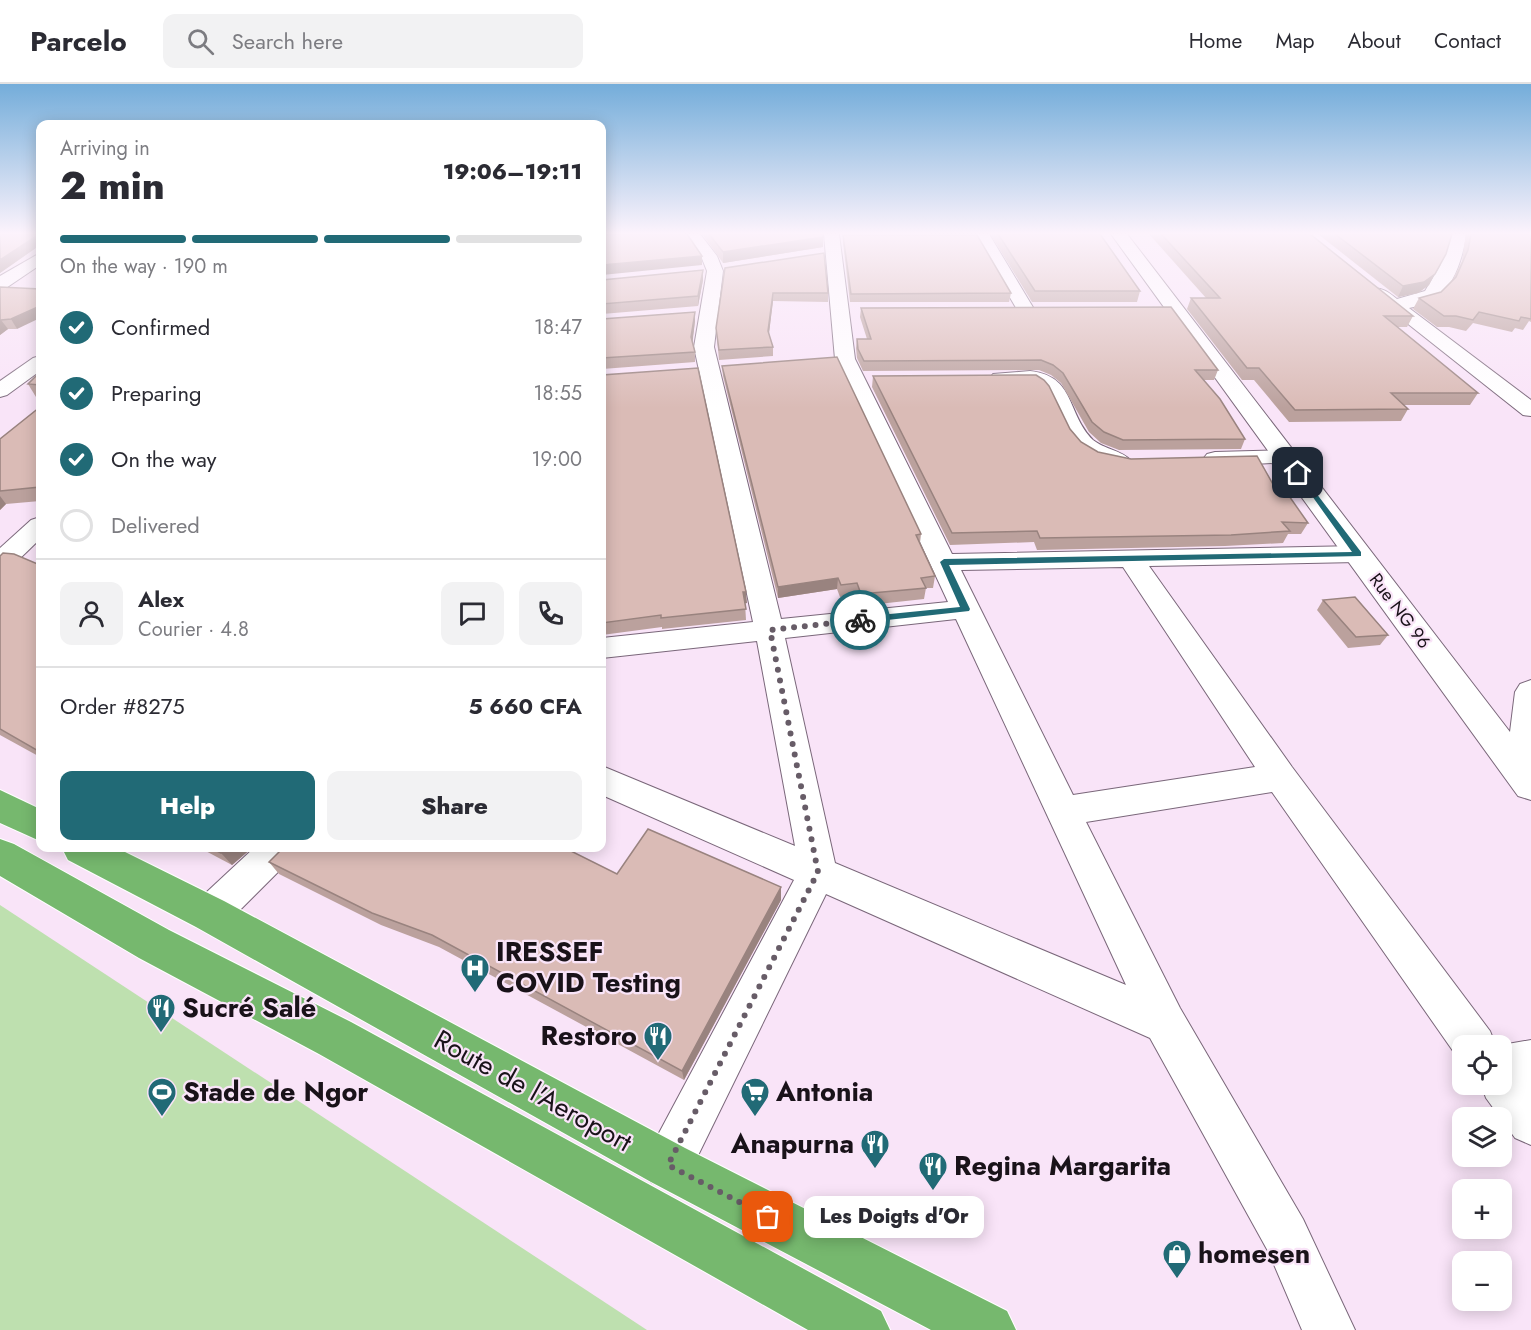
<!DOCTYPE html>
<meta charset="utf-8">
<style>
body{margin:0;font-family:Jost,sans-serif;background:#f2f2f3;color:#2b2b33;height:100vh;display:flex;flex-direction:column;font-size:22px;white-space:nowrap}
*{box-sizing:border-box;margin:0}
p{font-size:20px;color:#7c7c81}
.icon{flex:none;width:33px;height:33px;fill:none;stroke:currentColor;stroke-width:2;stroke-linecap:round;stroke-linejoin:round}
.map{position:relative;flex:1;overflow:hidden}
.drawer{position:absolute;left:36px;top:36px;width:570px;height:732px;display:flex;flex-direction:column;background:#fff;border-radius:12px;box-shadow:0 3px 15px #0003}
.drawer>*{flex:none}
.fabs{position:absolute;left:1452px;top:951px;display:grid;gap:12px}
.fabs a{display:grid;place-items:center;width:60px;height:60px;border-radius:12px;background:#fff;box-shadow:0 3px 15px #0003;font-size:30px}
.pin{position:absolute;display:grid;place-items:center;width:51px;height:51px;color:#fff;margin:-26px;border-radius:12px;box-shadow:0 3px 9px #0006}
.courier{position:absolute;display:grid;place-items:center;width:60px;height:60px;margin:-30px;border:4px solid #216a76;border-radius:50%;background:#fff;color:#222;box-shadow:0 2px 8px #0007}
.bubble{position:absolute;height:42px;border-radius:12px;background:#fff;box-shadow:0 3px 15px #0003;font-size:20px;font-weight:800;line-height:42px;text-align:center}
.headline em{font-style:normal;font-weight:800}
.headline div{display:flex;flex-direction:column-reverse}
.headline{display:flex;align-items:center;justify-content:space-between;height:102px;padding:0 24px}
h1{font-size:39px;font-weight:800;line-height:45px}
.bar{display:grid;grid-template-columns:repeat(4,1fr);gap:9px 6px;align-content:center;height:72px;padding:0 24px}
.bar i{height:8px;border-radius:4px;background:#e1e1e2}
.bar .current{background:#216a76}
.bar p{grid-column:span 4}
.line{display:flex;align-items:center;gap:15px;padding:0 24px;border-top:2px solid #e1e1e2}
.line div{flex:1}
.round{display:grid;place-items:center;flex:none;width:63px;height:63px;border-radius:12px;background:#f2f2f3}
ol{padding:0 24px;list-style:none}
li{display:flex;align-items:center;gap:18px;height:66px}
li p{margin-inline-start:auto}
li .icon{padding:6px;border-radius:50%;background:#216a76;color:#fff;stroke-width:4}
li:last-child{color:#7c7c81}
li i{width:33px;height:33px;border:3px solid #e1e1e2;border-radius:50%}
.cta{display:flex;gap:12px;margin-top:auto;padding:12px 24px}
.cta a{flex:1;height:69px;border-radius:12px;background:#216a76;color:#fff;font-size:24px;font-weight:800;line-height:69px;text-align:center}
.cta a+a{background:#f2f2f3;color:#2b2b33}
header{display:flex;align-items:center;gap:36px;box-sizing:border-box;height:84px;padding:0 30px;background:#fff;border-bottom:2px solid #e1e1e2}
header strong{font-size:28px}
nav{display:flex;gap:33px;margin-inline-start:auto;font-size:21px}
.search{width:420px;height:54px;background:#f2f2f3;display:flex;align-items:center;gap:15px;box-sizing:border-box;padding:0 21px;border-radius:12px;color:#7c7c81;font-size:22px}
.map>svg:first-child{display:block}
.green{fill:#bee0af}
.lines{fill:none;stroke-linecap:round;stroke-linejoin:round}
.minor-casing{stroke:#7a677a;stroke-width:2}
.tertiary-casing{stroke:#7a677a;stroke-width:2}
.trunk-casing{stroke:#fff;stroke-width:2}
.minor{fill:#fff;fill-rule:evenodd}
.tertiary{fill:#fff;fill-rule:evenodd}
.trunk{fill:#76b86e;fill-rule:evenodd}
.wall{fill:#bba19d}
.shaded-wall{fill:#99837f}
.building{fill:#dabbb6;stroke:#99837f;stroke-width:1.5}
.route{fill:#216a76}
.done{stroke:#675c67;stroke-width:6;stroke-dasharray:0 10.8}
.labels{text-anchor:middle;stroke-width:4.5;stroke-linejoin:round;paint-order:stroke}
.far-street-label{font-size:18px;fill:#191219;stroke:#f9e4f8}
.near-poi-label{font-size:27px;font-weight:bold;fill:#191219;stroke:#f9e4f8;text-anchor:start}
.near-street-label{font-size:27px;fill:#191219;stroke:#f9e4f8}
</style>
<header>
<strong>Parcelo</strong>
<div class="search"><svg class="icon" aria-label="search" viewBox="0 0 24 24"><circle cx="10" cy="10" r="6"/><path d="M15 15l6 6"/></svg>Search here</div>
<nav><a>Home</a><a>Map</a><a>About</a><a>Contact</a></nav>
</header>
<div class="map">
<svg width="1531" height="1246" viewBox="0 0 1531 1246">
<rect width="100%" height="100%" fill="#f9e4f8"/>
<polygon class="green" points="0,821 647,1246 0,1246"/>
<g class="lines">
<g class="minor-casing">
<g id="minor">
<path d="M685 150H700L717 172 723 187 714 263 781 535 948 518 835 275 824 150H839L855 275 952 470 1358 462 1367 464 1371 470 1367 476 1358 478 1149 482 1292 683 1490 947 1496 962H1462V978L1460 977 1272 708 1086 738 1180 924 1303 1135 1355 1246H1302L1269 1169 1150 954 826 810 685 1098 668 1105 651 1098 644 1081 651 1064 794 796 602 711V682L795 762 757 557 602 574V554L753 538 694 263 707 187 701 172ZM1123 483 1255 683 1073 711 961 486ZM956 535 1126 901 835 779 785 554Z"/>
<polygon points="928,150 989,150 1034,225 1031,229 1019,229 977,157 934,157 929,155 926,152"/>
<path d="M1451 150H1466C1464 170 1454 203 1436 215 1429 221 1418 222 1409 224L1531 316V332L1523 331 1369 209 1372 205C1383 203 1389 209 1397 215L1425 207 1440 182Z"/>
<polygon points="40,169 40,181 6,204 0,205 0,192"/>
<polygon points="40,272 40,287 7,311 0,313 0,297 33,274"/>
<path d="M1030 287C1076 292 1066 329 1093 356 1104 365 1123 367 1130 376L1126 381C1095 389 1070 362 1058 336 1052 326 1049 312 1041 303 1026 295 1009 302 993 298L990 294 993 290Z"/>
<polygon points="1286,366 1294,368 1298,373 1294,378 1215,382 1207,380 1203,375 1207,370 1215,368"/>
<polygon points="40,433 40,455 9,485 0,487 0,464 31,436"/>
<polygon points="254,764 296,764 291,775 224,842 210,847 196,842 191,830 196,818"/>
<polygon points="1531,956 1531,1061 1515,1054 1486,1014 1481,1000 1502,1000 1502,962 1496,962"/>
</g>
</g>
<g class="tertiary-casing">
<polygon id="tertiary" points="1111,150 1127,150 1510,648 1515,608 1520,600 1531,596 1531,716 1518,712"/>
</g>
<g class="trunk-casing">
<g id="trunk">
<polygon points="0,706 40,725 40,757 0,739"/>
<polygon points="0,755 14,760 169,846 351,938 881,1227 890,1246 808,1246 319,970 139,874 0,792"/>
<polygon points="62,764 117,764 224,817 685,1064 1007,1227 1016,1246 931,1246 651,1098 196,843 68,776"/>
</g>
</g>
<use href="#minor" class="minor"/>
<use href="#tertiary" class="tertiary"/>
<use href="#trunk" class="trunk"/>
</g>
<g class="wall">
<polygon points="0,150 40,150 40,161 0,189"/>
<polygon points="702,150 823,150 823,163 723,179"/>
<polygon points="990,150 1100,150 1140,207 1137,218 1032,218"/>
<polygon points="1149,150 1310,150 1413,232 1407,243 1397,243 1478,309 1470,321 1404,321 1408,325 1401,337 1289,338 1254,296 1242,296 1187,225 1191,214 1206,214"/>
<polygon points="1318,150 1452,150 1429,201 1418,209 1398,213"/>
<polygon points="1466,150 1531,150 1531,238 1529,237 1523,246 1515,244 1512,248 1473,239 1466,247 1449,243 1437,243 1413,225 1419,214 1441,208 1453,195 1462,177"/>
<polygon points="843,151 1011,209 1009,218 850,218 843,159"/>
<polygon points="725,184 828,209 828,218 773,217 769,250 773,263 773,272 719,276 716,244"/>
<polygon points="703,186 703,196 698,222 602,230 602,232 602,196"/>
<polygon points="0,203 17,245 8,245 0,251"/>
<polygon points="861,224 1218,286 1214,296 1204,296 1245,355 1241,365 1119,366 1101,359 1089,348 1061,299 1051,291 1039,286 863,287 857,274 856,264 857,255 867,255 860,233"/>
<polygon points="695,228 695,237 692,258 695,268 695,278 602,285 602,287 602,235"/>
<polygon points="722,282 921,450 920,459 935,492 933,504 926,504 924,515 860,522 855,511 840,513 837,505 778,514 723,292"/>
<polygon points="40,288 40,313 36,313 28,300"/>
<polygon points="602,291 747,519 745,519 746,536 662,545 662,543 602,551"/>
<polygon points="873,292 1070,345 1081,358 1098,368 1278,409 1308,439 1301,450 1288,450 1283,459 1225,462 1037,466 1034,458 950,461 872,303"/>
<polygon points="40,323 40,417 6,420 0,426 0,355"/>
<polygon points="0,472 40,481 40,673 0,651"/>
<polygon points="1323,516 1388,551 1380,561 1348,564 1317,526"/>
<polygon points="200,764 252,764 232,781"/>
<polygon points="534,766 617,790 781,803 781,816 684,996 439,863 381,841 279,790 269,778"/>
</g>
<g class="shaded-wall">
<polygon points="35,153 40,161 0,189 0,176"/>
<polygon points="823,153 823,163 723,179 723,168"/>
<polygon points="702,172 702,181 602,191 602,192 602,181"/>
<polygon points="703,186 703,196 698,222 698,212"/>
<polygon points="1435,190 1429,201 1418,209 1398,213 1403,202"/>
<polygon points="773,209 773,217 768,256 768,247"/>
<polygon points="40,222 40,234 17,245 11,235"/>
<polygon points="695,228 695,237 692,263 691,253"/>
<polygon points="1,236 8,245 0,251 0,237"/>
<polygon points="0,412 6,420 0,426"/>
<polygon points="838,494 837,505 778,514 778,503"/>
<polygon points="743,508 746,508 747,519 743,520"/>
<polygon points="227,764 252,764 232,781 221,769"/>
<polygon points="781,803 781,816 684,996 682,987"/>
</g>
<g class="building">
<polygon points="0,150 40,150 40,152 35,153 0,176"/>
<polygon points="622,150 687,150 702,172 602,181 602,151"/>
<polygon points="709,150 823,150 823,153 723,168"/>
<polygon points="998,150 1100,150 1140,207 1035,207"/>
<polygon points="1161,150 1310,150 1413,232 1384,232 1478,309 1391,309 1408,325 1295,326 1259,284 1247,284 1191,214 1220,214"/>
<polygon points="1335,150 1452,150 1446,170 1435,190 1424,198 1403,202"/>
<polygon points="1471,150 1531,150 1531,235 1521,233 1519,237 1479,228 1473,236 1456,232 1444,232 1419,214 1441,208 1456,193 1468,166"/>
<polygon points="843,151 977,151 1011,209 851,210"/>
<polygon points="824,169 828,209 773,209 768,247 773,263 719,266 716,244 725,184"/>
<polygon points="703,186 698,212 602,220 602,196"/>
<polygon points="0,203 40,205 40,222 11,235 1,236 0,237"/>
<polygon points="1171,223 1218,286 1195,286 1220,315 1245,355 1123,356 1104,348 1092,338 1063,289 1053,281 1041,276 864,277 858,265 857,255 871,255 861,224"/>
<polygon points="695,228 691,253 695,268 602,274 602,235"/>
<polygon points="837,273 921,450 916,451 935,492 921,494 926,504 861,510 857,499 841,501 838,494 778,503 722,282"/>
<polygon points="698,284 746,508 743,508 746,525 661,534 661,531 602,539 602,291"/>
<polygon points="40,288 40,301 28,300"/>
<polygon points="1036,291 1044,296 1049,302 1070,345 1081,358 1098,368 1131,375 1257,372 1278,409 1287,409 1308,439 1282,438 1290,447 1231,451 1040,454 1037,447 952,449 873,292"/>
<polygon points="40,323 40,403 0,407 0,355"/>
<polygon points="3,469 14,470 40,481 40,668 0,645 0,472"/>
<polygon points="1355,513 1388,551 1356,553 1323,516"/>
<polygon points="648,745 781,803 682,987 432,851 372,829 269,778 283,764 530,764 534,766 536,764 565,764 617,790"/>
<polygon points="211,764 227,764 221,769"/>
</g>
<linearGradient id="sky" x2="0" y2="1"><stop stop-color="#74adda"/><stop offset="0.46" stop-color="#fcf3fc"/><stop offset="1" stop-color="#fcf3fc" stop-opacity="0"/></linearGradient>
<rect width="1531" height="324" fill="url(#sky)"/>
<polygon class="route" points="1295,388 1300,388 1361,468 1361,472 949,481 970,525 969,527 860,539 856,536 860,533 960,523 940,478 944,475 1352,468"/>
<g class="lines">
<polyline class="done" points="768,1133 668,1081 818,788 770,546 860,536"/>
</g>
<defs>
<g id="hospital-pin" transform="scale(1.5)"><path d="M0 17L-7.5 6A9.5 9.5 0 1 1 7.5 6Z" fill="#216a76" stroke="#f9e4f8"/><path d="M-5-5h3v3.5h4V-5h3V5h-3V1.5h-4V5h-3Z" fill="#fff"/></g>
<g id="restaurant-pin" transform="scale(1.5)"><path d="M0 17L-7.5 6A9.5 9.5 0 1 1 7.5 6Z" fill="#216a76" stroke="#f9e4f8"/><path d="M-5-6h1v4h1v-4h1v4h1v-4h1v5L-1.5 .5V6h-2V.5L-5-1ZM5-6V6H3V1.5H1.5Q1.5-4 5-6Z" fill="#fff"/></g>
<g id="stadium-pin" transform="scale(1.5)"><path d="M0 17L-7.5 6A9.5 9.5 0 1 1 7.5 6Z" fill="#216a76" stroke="#f9e4f8"/><path d="M0-5a6.5 5 0 1 0 0 10a6.5 5 0 1 0 0-10ZM-3.5-1.8h7v3.6h-7Z" fill="#fff"/></g>
<g id="supermarket-pin" transform="scale(1.5)"><path d="M0 17L-7.5 6A9.5 9.5 0 1 1 7.5 6Z" fill="#216a76" stroke="#f9e4f8"/><path d="M-6-5.5h2.5l.6 2H6L4.5 2H-2.5L-4.4-4H-6ZM-1.5 3.2a1.3 1.3 0 1 0 .1 0ZM3 3.2a1.3 1.3 0 1 0 .1 0Z" fill="#fff"/></g>
<g id="shop-pin" transform="scale(1.5)"><path d="M0 17L-7.5 6A9.5 9.5 0 1 1 7.5 6Z" fill="#216a76" stroke="#f9e4f8"/><path d="M-5-2.5h2.3a2.7 3.5 0 0 1 5.4 0H5L5.5 6h-11ZM-1.5-2.5h3a1.5 2.3 0 0 0-3 0Z" fill="#fff"/></g>
</defs>
<g fill-rule="evenodd">
<use href="#hospital-pin" x="475" y="884"/>
<use href="#restaurant-pin" x="161" y="924"/>
<use href="#restaurant-pin" x="658" y="952"/>
<use href="#stadium-pin" x="162" y="1008"/>
<use href="#supermarket-pin" x="755" y="1008"/>
<use href="#restaurant-pin" x="875" y="1060"/>
<use href="#restaurant-pin" x="933" y="1082"/>
<use href="#shop-pin" x="1177" y="1170"/>
</g>
<g class="labels">
<g class="far-street-label">
<text transform="translate(1400 527) rotate(53)" y="6">Rue NG 96</text>
</g>
<g class="near-poi-label">
<text x="496" y="877">IRESSEF<tspan x="496" dy="31">COVID Testing</tspan></text>
<text x="182" y="933">Sucré Salé</text>
<text x="637" y="961" text-anchor="end">Restoro</text>
<text x="183" y="1017">Stade de Ngor</text>
<text x="776" y="1017">Antonia</text>
<text x="854" y="1069" text-anchor="end">Anapurna</text>
<text x="954" y="1091">Regina Margarita</text>
<text x="1198" y="1179">homesen</text>
</g>
<g class="near-street-label">
<text transform="translate(533 1007) rotate(29)" y="9">Route de l'Aeroport</text>
</g>
</g>
</svg>
<div class="fabs">
<a><svg class="icon" aria-label="locate" viewBox="0 0 24 24"><circle cx="12" cy="12" r="6"/><path d="M12 2v4M12 18v4M2 12h4M18 12h4"/></svg></a>
<a><svg class="icon" aria-label="layers" viewBox="0 0 24 24"><path d="M12 4l9 5-9 5-9-5zM3 14l9 5 9-5"/></svg></a>
<a>+</a>
<a>−</a>
</div>
<div class="pin" style="left:768px;top:1133px;background:#ea580c"><svg class="icon" aria-label="bag" viewBox="0 0 24 24"><path d="M5 8h14l-1 12H6zM9 8a3 3 0 0 1 6 0"/></svg></div>
<div class="pin" style="left:1298px;top:389px;background:#1f2937"><svg class="icon" aria-label="home" viewBox="0 0 24 24"><path d="M3 11l9-7 9 7M6 9v11h12V9"/></svg></div>
<div class="courier" style="left:860px;top:536px"><svg class="icon" aria-label="bike" viewBox="0 0 24 24"><circle cx="6" cy="16" r="4"/><circle cx="18" cy="16" r="4"/><path d="M6 16l4-8h5l3 8M10 8l3 8H6M13 5h3"/></svg></div>
<div class="bubble" style="left:804px;top:1112px;width:180px">Les Doigts d'Or</div>
<section class="drawer">
<div class="headline"><div><h1>2 min</h1><p>Arriving in</p></div><em>19:06–19:11</em></div>
<div class="bar"><i class="current"></i><i class="current"></i><i class="current"></i><i></i><p>On the way · 190 m</p></div>
<ol>
<li><svg class="icon" aria-label="check" viewBox="0 0 24 24"><path d="M5 12l5 5 9-10"/></svg>Confirmed<p>18:47</p></li>
<li><svg class="icon" aria-label="check" viewBox="0 0 24 24"><path d="M5 12l5 5 9-10"/></svg>Preparing<p>18:55</p></li>
<li><svg class="icon" aria-label="check" viewBox="0 0 24 24"><path d="M5 12l5 5 9-10"/></svg>On the way<p>19:00</p></li>
<li><i></i>Delivered</li>
</ol>
<div class="line" style="height:108px"><a class="round"><svg class="icon" aria-label="person" viewBox="0 0 24 24"><circle cx="12" cy="8" r="4"/><path d="M4 21q1-7 8-7t8 7"/></svg></a><div><b>Alex</b><p>Courier · 4.8</p></div><a class="round"><svg class="icon" aria-label="chat" viewBox="0 0 24 24"><path d="M4 5h16v11H9l-5 4z"/></svg></a><a class="round"><svg class="icon" aria-label="phone" viewBox="0 0 24 24"><path d="M5 4h4l2 5-3 2q2 4 5 5l2-3 5 2v4C11 20 4 13 5 4z"/></svg></a></div>
<div class="line" style="height:78px"><div>Order #8275</div><b>5 660 CFA</b></div>
<div class="cta"><a>Help</a><a>Share</a></div>
</section>
</div>
